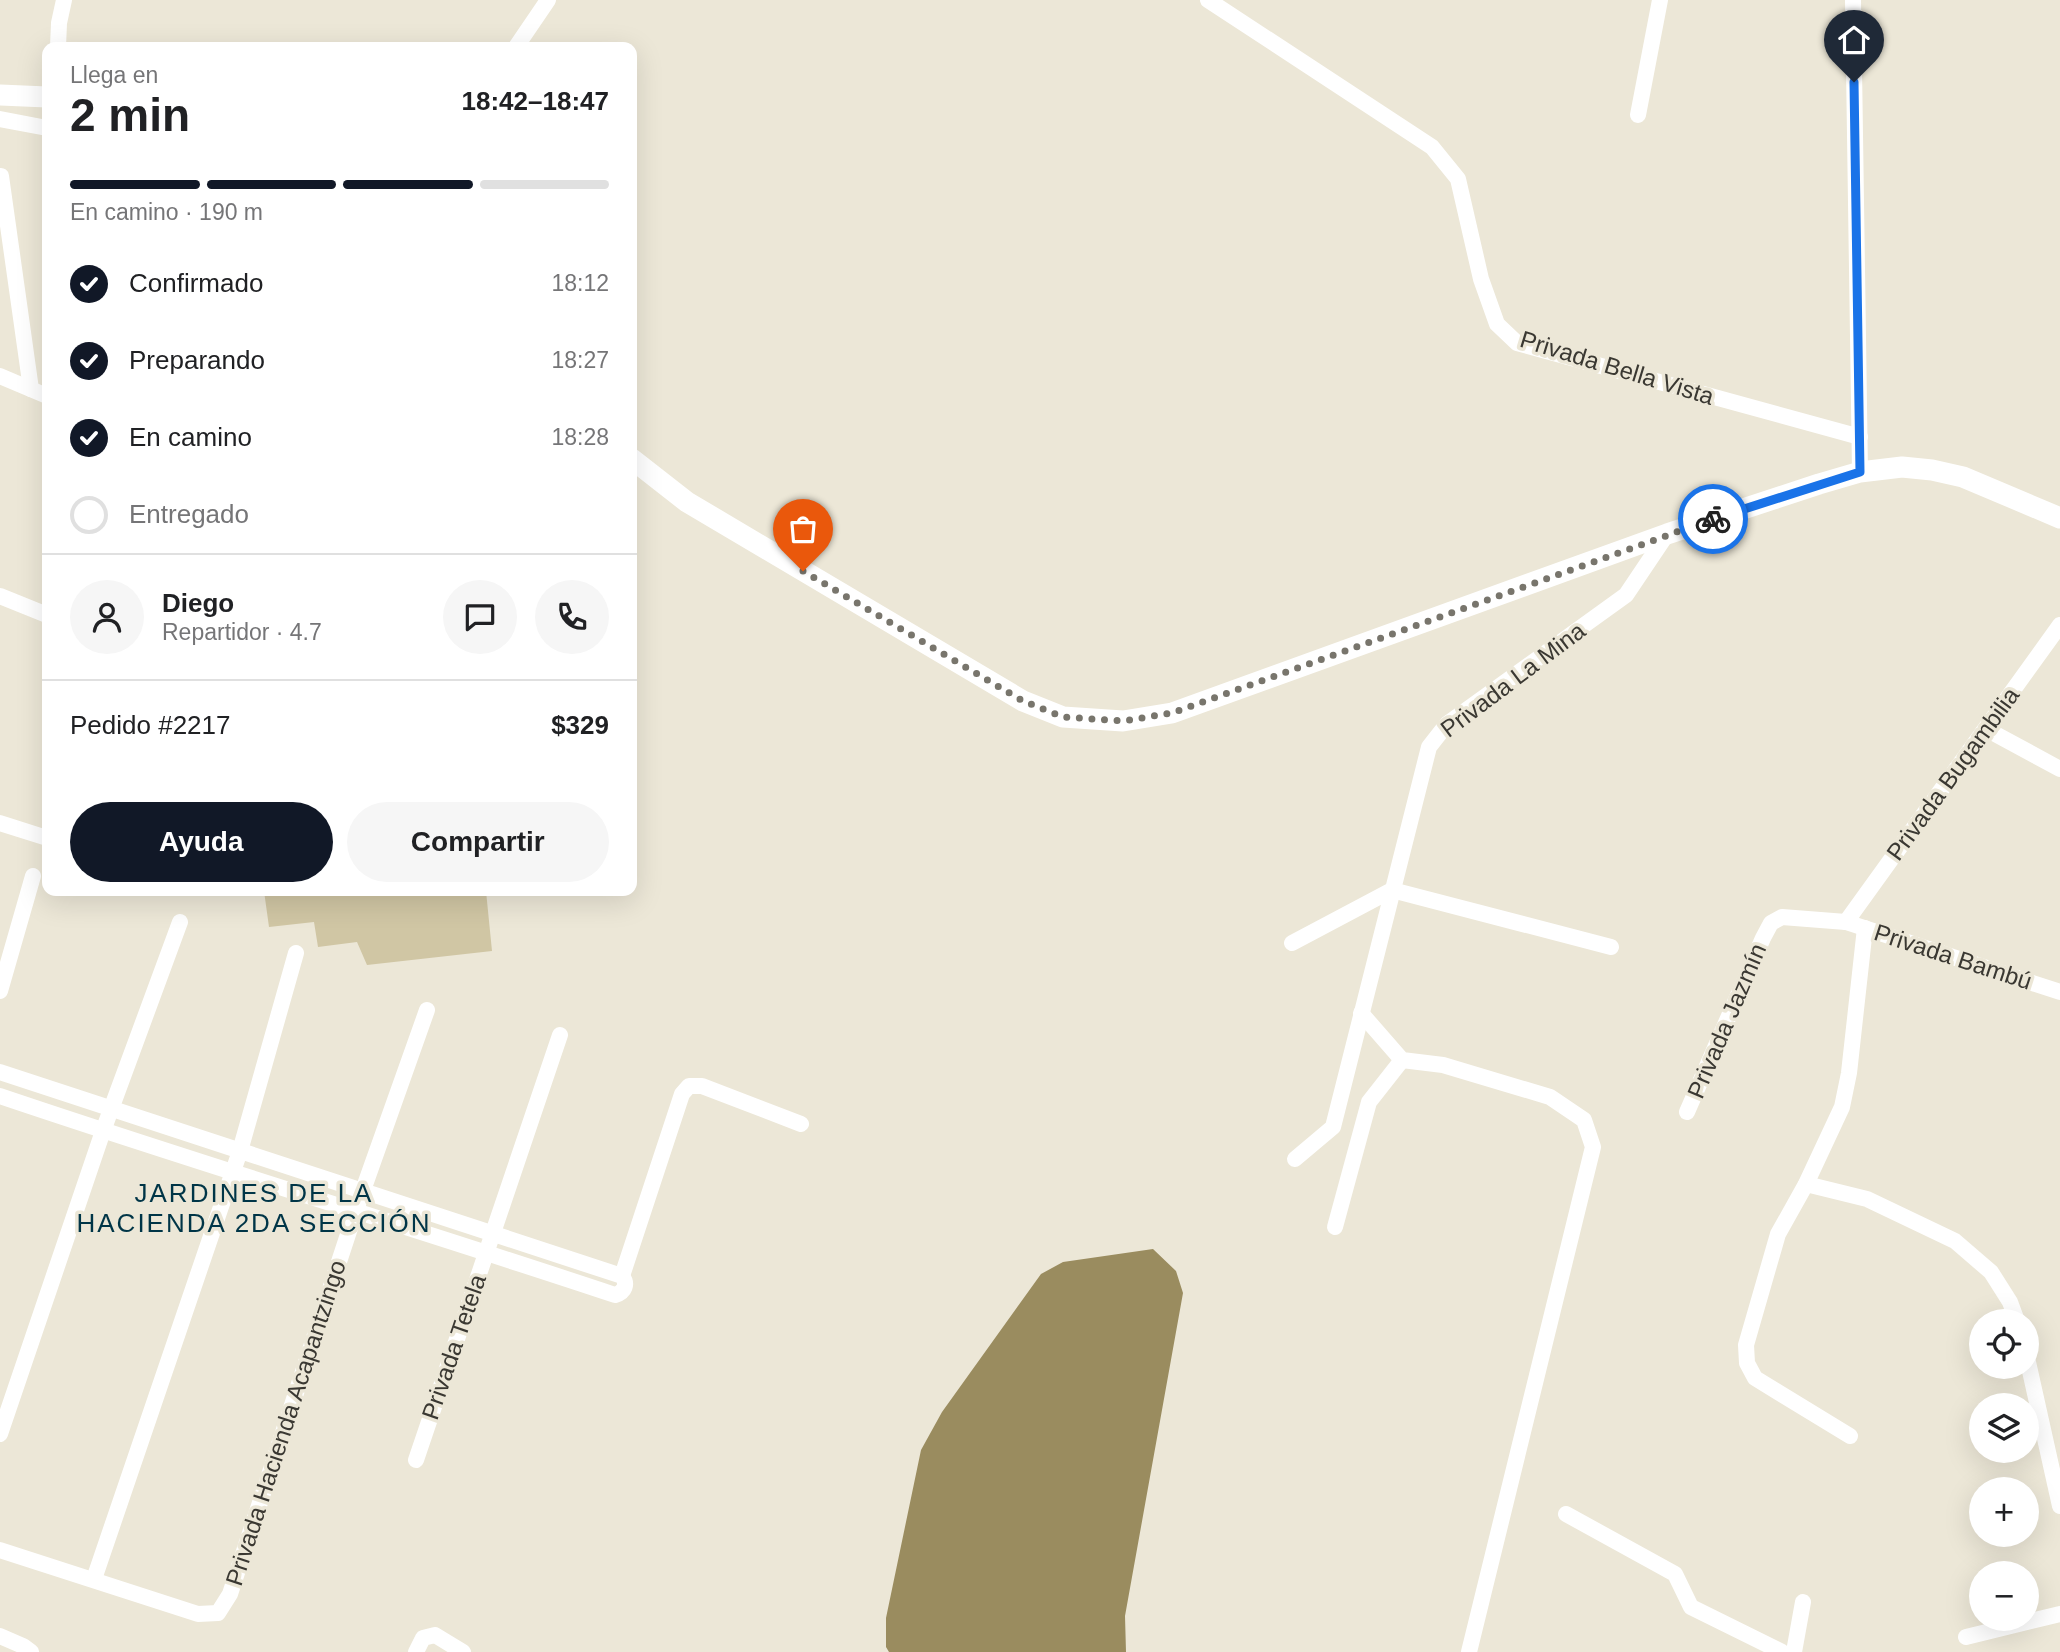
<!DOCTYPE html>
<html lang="es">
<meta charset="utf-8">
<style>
body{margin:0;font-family:Arial,sans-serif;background:#f6f6f6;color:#202124;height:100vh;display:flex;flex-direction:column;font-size:26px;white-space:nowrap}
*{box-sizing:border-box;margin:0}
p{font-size:23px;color:#757577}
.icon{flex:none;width:38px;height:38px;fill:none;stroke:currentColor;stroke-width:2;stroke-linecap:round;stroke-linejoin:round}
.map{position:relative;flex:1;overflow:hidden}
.drawer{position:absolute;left:42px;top:42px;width:595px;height:854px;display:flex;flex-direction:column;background:#fff;border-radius:14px;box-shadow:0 7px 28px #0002}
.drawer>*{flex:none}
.controls{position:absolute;left:1969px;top:1309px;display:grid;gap:14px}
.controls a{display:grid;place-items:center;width:70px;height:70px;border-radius:50%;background:#fff;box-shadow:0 7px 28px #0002;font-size:35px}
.pin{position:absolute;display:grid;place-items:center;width:60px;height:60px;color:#fff;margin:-72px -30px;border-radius:50% 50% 50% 0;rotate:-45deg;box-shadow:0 0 7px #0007}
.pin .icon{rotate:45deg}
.courier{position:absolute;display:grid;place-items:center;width:70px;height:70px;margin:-35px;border:5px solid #1a73e8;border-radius:50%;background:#fff;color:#222;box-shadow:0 2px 9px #0007}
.overview em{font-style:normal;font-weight:600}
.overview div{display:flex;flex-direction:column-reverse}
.overview{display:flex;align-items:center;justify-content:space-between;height:119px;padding:0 28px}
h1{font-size:46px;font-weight:600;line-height:52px}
.bar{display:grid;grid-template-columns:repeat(4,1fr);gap:10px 7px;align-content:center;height:84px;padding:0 28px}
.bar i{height:9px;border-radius:5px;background:#e0e0e0}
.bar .selected{background:#111827}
.bar p{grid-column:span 4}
.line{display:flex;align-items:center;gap:18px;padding:0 28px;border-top:2px solid #e0e0e0}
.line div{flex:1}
.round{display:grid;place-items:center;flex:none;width:74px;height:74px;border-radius:37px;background:#f6f6f6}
ol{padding:0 28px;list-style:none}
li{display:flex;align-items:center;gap:21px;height:77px}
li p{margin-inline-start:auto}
li .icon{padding:7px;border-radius:50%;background:#111827;color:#fff;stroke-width:4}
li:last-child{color:#757577}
li i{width:38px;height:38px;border:4px solid #e0e0e0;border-radius:50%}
.cta{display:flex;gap:14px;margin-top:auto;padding:14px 28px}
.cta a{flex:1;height:80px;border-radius:42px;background:#111827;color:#fff;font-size:28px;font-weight:600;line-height:80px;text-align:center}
.cta a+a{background:#f6f6f6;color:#202124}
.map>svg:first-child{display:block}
.green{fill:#d0c6a4}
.water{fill:#9a8c5f}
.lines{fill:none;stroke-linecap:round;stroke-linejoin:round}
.minor{stroke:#fff;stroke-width:16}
.secondary{stroke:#fff;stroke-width:21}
.done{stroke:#78756c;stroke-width:7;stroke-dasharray:0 12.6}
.route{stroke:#1a73e8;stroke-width:9}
.labels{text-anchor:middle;stroke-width:7;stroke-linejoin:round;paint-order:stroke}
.street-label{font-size:24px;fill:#3a3832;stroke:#ece7d7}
.neighbourhood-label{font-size:26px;letter-spacing:2px;fill:#003547;stroke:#ece7d7}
</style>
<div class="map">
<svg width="2060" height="1652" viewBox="0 0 2060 1652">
<rect width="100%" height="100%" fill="#ece7d7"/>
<polygon class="green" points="264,891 486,891 492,951 367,965 357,942 318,947 314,922 269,927"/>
<polygon class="water" points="1153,1249 1176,1271 1183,1293 1125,1616 1126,1652 889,1652 886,1647 886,1618 921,1450 942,1412 1041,1274 1063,1262"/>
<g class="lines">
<g class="minor">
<polyline points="1208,0 1432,147 1458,179 1481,279 1497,324 1517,343 1860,437"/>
<polyline points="1853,0 1860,472"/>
<polyline points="58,47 59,23 64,0"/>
<polyline points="516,47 548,0"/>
<polyline points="1638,115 1660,0"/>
<polyline points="0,119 47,128"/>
<polyline points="1,176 31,389"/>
<polyline points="0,376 47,396"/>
<polyline points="0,596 47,615"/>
<polyline points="1986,729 2060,769"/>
<polyline points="0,823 47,838"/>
<polyline points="1846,922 2060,625"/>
<polyline points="1292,943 1392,890 1611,947"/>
<polyline points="0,991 33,876"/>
<polyline points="1361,1013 1402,1060 1443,1065 1550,1097 1584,1120 1593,1147 1469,1652"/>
<path d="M0 1072 622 1276C628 1284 625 1292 615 1295 411 1227 204 1165 0 1096"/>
<polyline points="1687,1112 1763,938 1771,923 1782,917 1846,922 2060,992"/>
<polyline points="1295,1159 1333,1127 1429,747 1447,724 1626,595 1667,534"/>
<polyline points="1806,1184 1867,1199 1955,1241 1991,1272 2010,1302 2017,1321"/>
<polyline points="1335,1227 1369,1102 1402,1060"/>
<polyline points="622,1276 682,1094 689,1086 702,1086 801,1124"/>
<polyline points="2026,1353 2060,1506"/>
<polyline points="0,1434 103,1131 180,922"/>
<polyline points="1850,1436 1755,1378 1747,1363 1746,1345 1778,1234 1806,1184 1842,1107 1849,1073 1865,928"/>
<polyline points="416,1460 560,1035"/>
<polyline points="1566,1514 1675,1574 1691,1607 1782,1652"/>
<polyline points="0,1550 198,1614 218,1613 230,1594 356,1210 427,1010"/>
<polyline points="94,1579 240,1151 296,953"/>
<polyline points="0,1636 23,1646 31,1652"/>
<polyline points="1966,1637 2060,1614"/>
<polyline points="416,1652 423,1638 435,1635 463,1652"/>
<polyline points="1794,1652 1803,1602"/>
</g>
<g class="secondary">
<polyline points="0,95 47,97"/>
<polyline points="632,459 687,502 1023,701 1063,717 1123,721 1172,713 1667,534 1819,484 1860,472 1902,467 1932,470 1963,477 2060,518"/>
</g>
</g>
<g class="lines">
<polyline class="done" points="803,571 1023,701 1063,717 1123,721 1172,713 1713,519"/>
<polyline class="route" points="1713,519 1860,472 1854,82"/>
</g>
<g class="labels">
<g class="street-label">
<text transform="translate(1617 368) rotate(17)" y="8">Privada Bella Vista</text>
<text transform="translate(1513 680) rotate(-37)" y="8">Privada La Mina</text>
<text transform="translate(1953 774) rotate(-54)" y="8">Privada Bugambilia</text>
<text transform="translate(1953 957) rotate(18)" y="8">Privada Bambú</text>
<text transform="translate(1727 1021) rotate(-67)" y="8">Privada Jazmín</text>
<text transform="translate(454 1347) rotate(-71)" y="8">Privada Tetela</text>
<text transform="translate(286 1423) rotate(-72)" y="8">Privada Hacienda Acapantzingo</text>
</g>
<g class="neighbourhood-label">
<text x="254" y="1202">JARDINES DE LA<tspan x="254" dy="30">HACIENDA 2DA SECCIÓN</tspan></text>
</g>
</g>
</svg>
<div class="controls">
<a><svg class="icon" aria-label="locate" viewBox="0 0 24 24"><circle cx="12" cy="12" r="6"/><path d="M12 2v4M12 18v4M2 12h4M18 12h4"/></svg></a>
<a><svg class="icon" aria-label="layers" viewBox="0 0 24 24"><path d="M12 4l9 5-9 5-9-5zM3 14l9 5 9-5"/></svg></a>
<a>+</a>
<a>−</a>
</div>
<div class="pin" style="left:803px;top:571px;background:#ea580c"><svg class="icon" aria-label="bag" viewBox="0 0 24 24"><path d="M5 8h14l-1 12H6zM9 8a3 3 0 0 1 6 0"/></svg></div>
<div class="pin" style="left:1854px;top:82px;background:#1f2937"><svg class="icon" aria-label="home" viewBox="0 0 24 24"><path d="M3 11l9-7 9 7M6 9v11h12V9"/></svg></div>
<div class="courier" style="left:1713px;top:519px"><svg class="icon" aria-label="bike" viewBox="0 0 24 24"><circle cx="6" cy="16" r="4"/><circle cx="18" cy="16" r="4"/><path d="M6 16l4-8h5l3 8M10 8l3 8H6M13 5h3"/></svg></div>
<section class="drawer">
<div class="overview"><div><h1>2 min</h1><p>Llega en</p></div><em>18:42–18:47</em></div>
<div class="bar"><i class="selected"></i><i class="selected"></i><i class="selected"></i><i></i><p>En camino · 190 m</p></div>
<ol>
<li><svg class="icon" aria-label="check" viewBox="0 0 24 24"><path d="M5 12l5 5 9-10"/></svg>Confirmado<p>18:12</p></li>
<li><svg class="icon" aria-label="check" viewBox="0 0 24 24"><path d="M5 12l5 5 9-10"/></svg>Preparando<p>18:27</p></li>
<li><svg class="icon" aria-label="check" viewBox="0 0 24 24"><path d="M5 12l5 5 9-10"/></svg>En camino<p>18:28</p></li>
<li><i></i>Entregado</li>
</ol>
<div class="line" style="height:126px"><a class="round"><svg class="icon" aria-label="person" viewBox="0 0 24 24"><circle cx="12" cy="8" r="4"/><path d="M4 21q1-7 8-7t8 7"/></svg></a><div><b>Diego</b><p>Repartidor · 4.7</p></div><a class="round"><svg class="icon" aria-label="chat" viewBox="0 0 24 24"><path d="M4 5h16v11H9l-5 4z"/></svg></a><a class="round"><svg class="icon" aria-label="phone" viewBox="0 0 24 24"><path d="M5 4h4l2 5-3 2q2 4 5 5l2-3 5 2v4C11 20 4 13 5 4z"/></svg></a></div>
<div class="line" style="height:91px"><div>Pedido #2217</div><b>$329</b></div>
<div class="cta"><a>Ayuda</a><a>Compartir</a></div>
</section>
</div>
